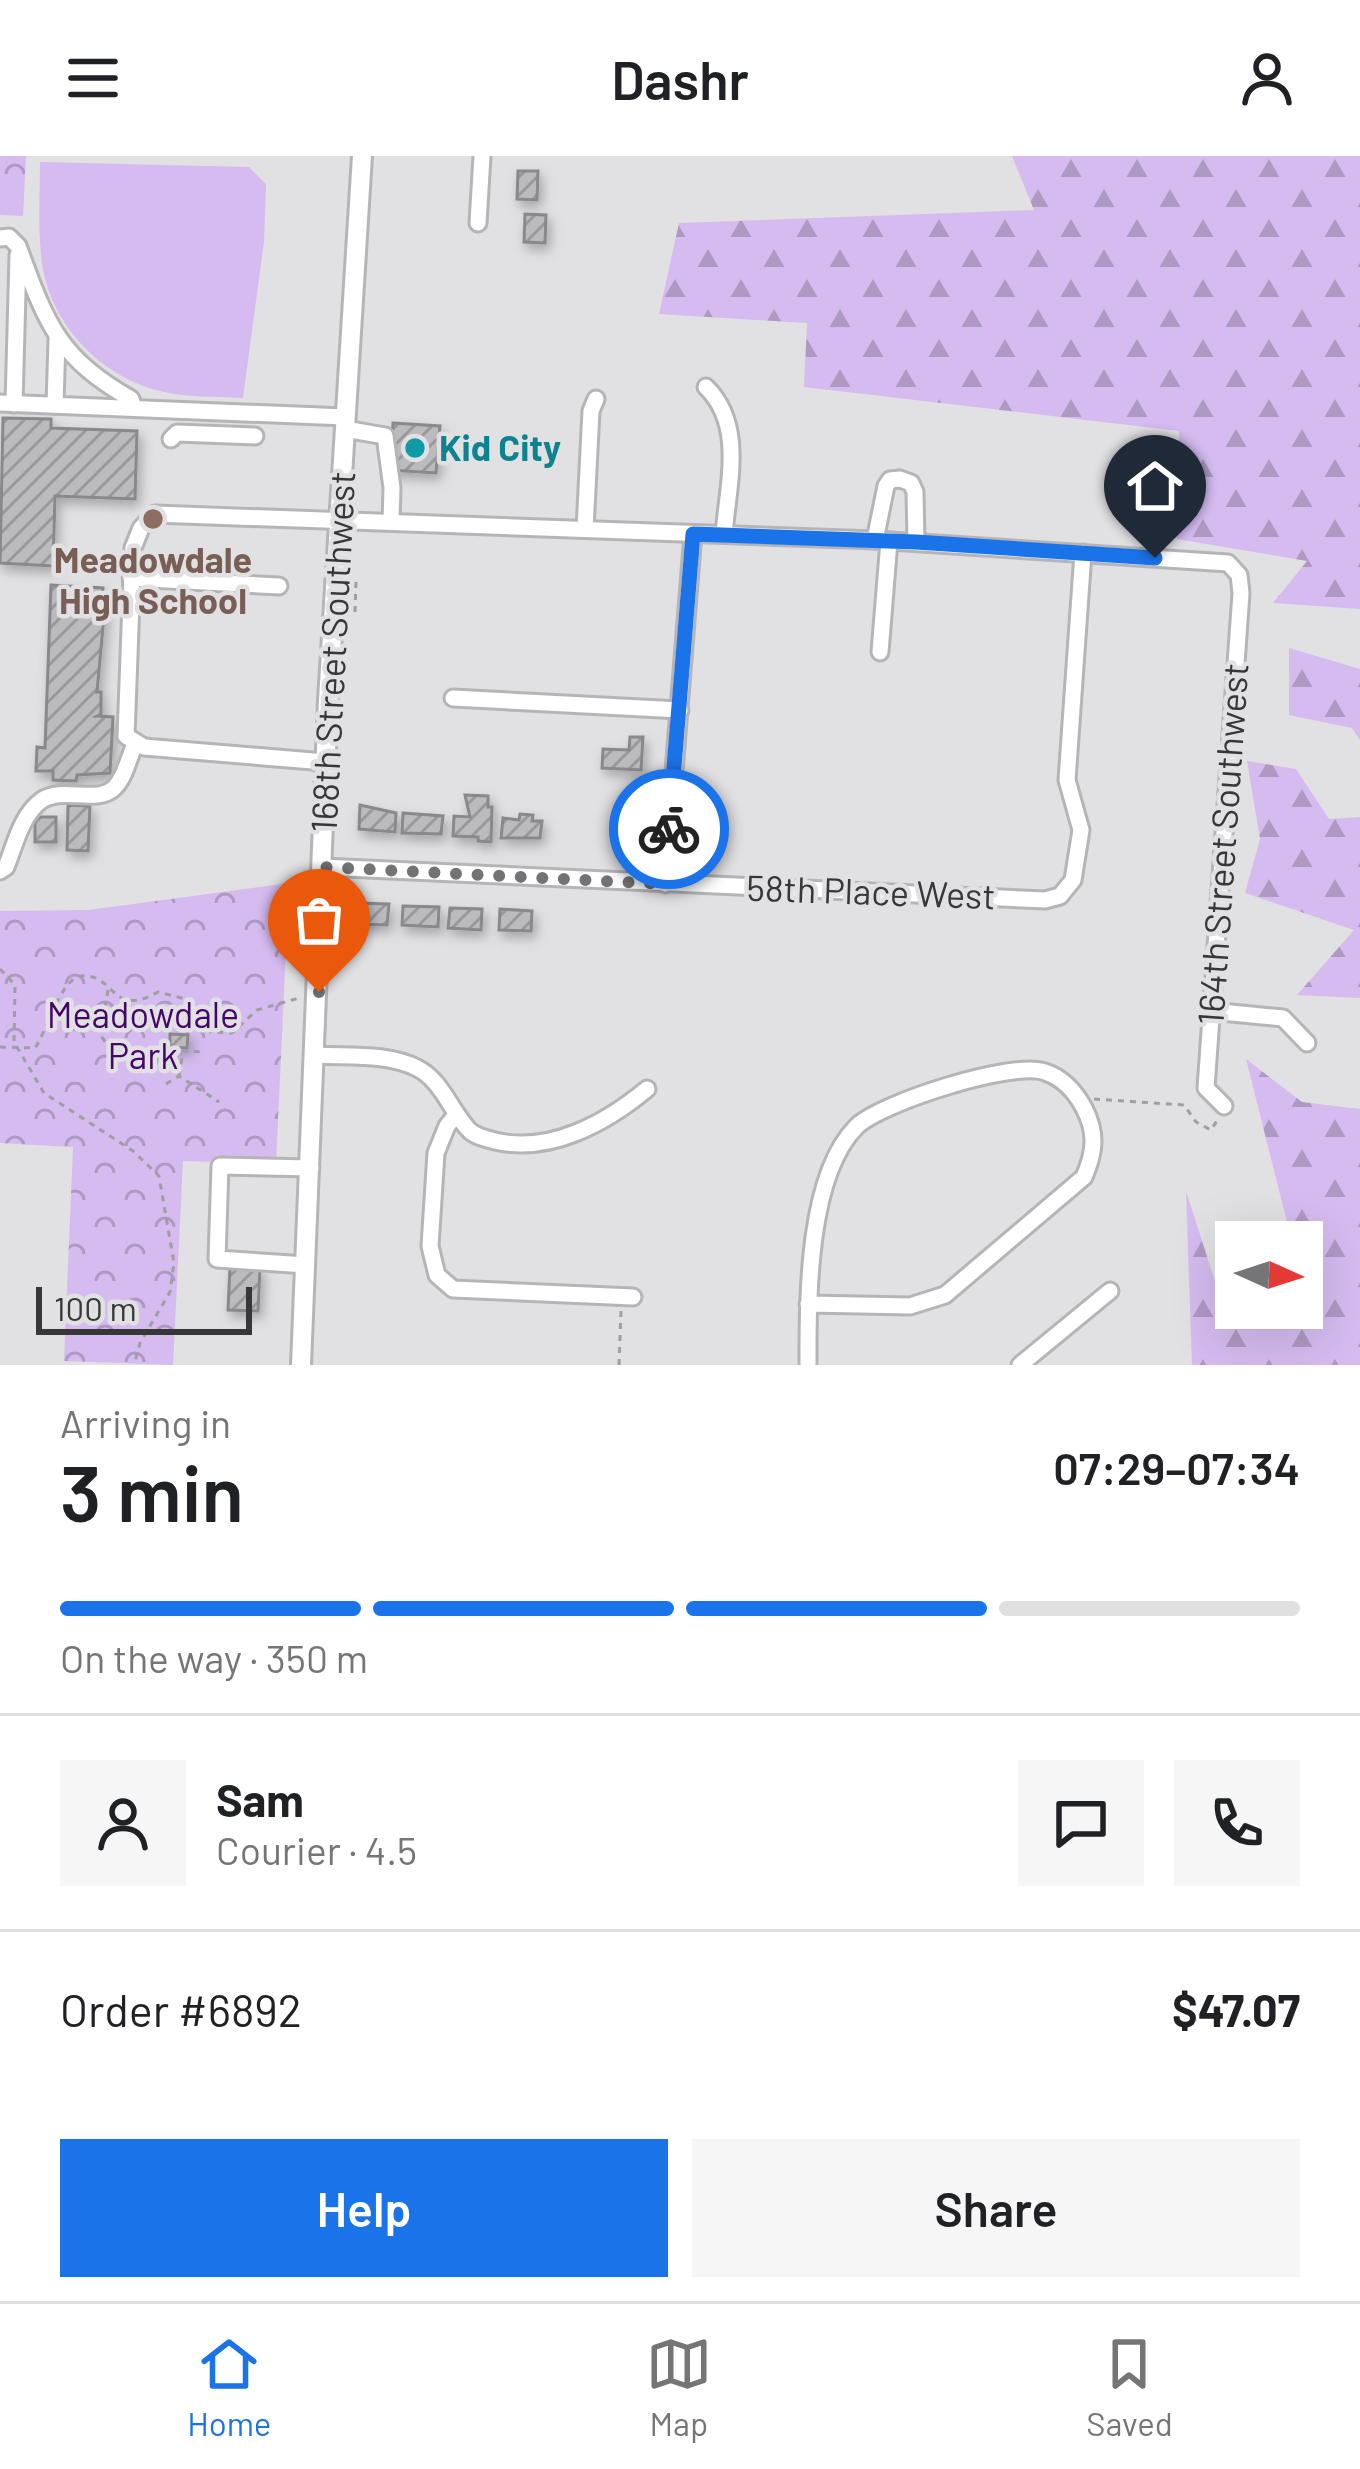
<!DOCTYPE html>
<meta charset="utf-8">
<style>
body{margin:0;font-family:Barlow,sans-serif;background:#f6f6f6;color:#202124;height:100vh;display:flex;flex-direction:column;font-size:45px;white-space:nowrap}
*{box-sizing:border-box;margin:0}
p{font-size:39px;color:#757577}
.icon{flex:none;width:66px;height:66px;fill:none;stroke:currentColor;stroke-width:2;stroke-linecap:round;stroke-linejoin:round}
.map{position:relative;height:1209px;overflow:hidden}
.details{display:flex;flex-direction:column;background:#fff;flex:1}
.details>*{flex:none}
.needle{width:78px;rotate:93deg}
.buttons{position:absolute;left:1215px;top:1065px;display:grid;gap:24px}
.buttons a{display:grid;place-items:center;width:108px;height:108px;border-radius:0px;background:#fff;box-shadow:0 12px 48px #0002;font-size:60px}
.scale{position:absolute;left:36px;bottom:30px;width:216px;box-sizing:border-box;padding-left:12px;border:6px solid #383738;border-top:0;font-size:33px;line-height:42px;white-space:nowrap;color:#383738;-webkit-text-stroke:9px #e1e0e3;paint-order:stroke}
.pin{position:absolute;display:grid;place-items:center;width:102px;height:102px;color:#fff;margin:-123px -51px;border-radius:50% 50% 50% 0;rotate:-45deg;box-shadow:0 0 12px #0007}
.pin .icon{rotate:45deg}
.courier{position:absolute;display:grid;place-items:center;width:120px;height:120px;margin:-60px;border:9px solid #1a73e8;border-radius:50%;background:#fff;color:#222;box-shadow:0 3px 15px #0007}
.headline em{font-style:normal;font-weight:600}
.headline div{display:flex;flex-direction:column-reverse}
.headline{display:flex;align-items:center;justify-content:space-between;height:204px;padding:0 60px}
h1{font-size:78px;font-weight:600;line-height:90px}
.bar{display:grid;grid-template-columns:repeat(4,1fr);gap:18px 12px;align-content:center;height:144px;padding:0 60px}
.bar i{height:15px;border-radius:9px;background:#e0e0e0}
.bar .current{background:#1a73e8}
.bar p{grid-column:span 4}
.line{display:flex;align-items:center;gap:30px;padding:0 60px;border-top:3px solid #e0e0e0}
.line div{flex:1}
.round{display:grid;place-items:center;flex:none;width:126px;height:126px;border-radius:0px;background:#f6f6f6}
.button{display:flex;gap:24px;margin-top:auto;padding:24px 60px}
.button a{flex:1;height:138px;border-radius:0px;background:#1a73e8;color:#fff;font-size:48px;font-weight:600;line-height:138px;text-align:center}
.button a+a{background:#f6f6f6;color:#202124}
header{display:flex;justify-content:space-between;align-items:center;height:156px;padding:0 60px;background:#fff;font-size:54px;font-weight:600}
.tab-bar{display:flex;justify-content:space-around;align-items:center;height:168px;border-top:3px solid #e0e0e0;background:#fff;font-size:33px;color:#757577}
.tab-bar a{display:grid;justify-items:center;gap:6px}
.tab-bar .current{color:#1a73e8}
.map>svg:first-child{display:block}
.forest{fill:url(#forest-firs)}
.park{fill:url(#park-crowns)}
.pitch{fill:#d5bbf0}
.building{fill:url(#building-hatch);stroke:#89888b;stroke-width:3;filter:url(#shadow)}
.lines{fill:none;stroke-linecap:round;stroke-linejoin:round}
.minor-casing{stroke:#b6b4b7;stroke-width:21}
.major-casing{stroke:#b6b4b7;stroke-width:24}
.path{stroke:#9f9ea0;stroke-width:3;stroke-dasharray:6 6;stroke-linecap:butt}
.minor{stroke:#fff;stroke-width:15}
.major{stroke:#fff;stroke-width:18}
.done{stroke:#737274;stroke-width:12;stroke-dasharray:0 21.6}
.route{stroke:#1a73e8;stroke-width:15}
.culture-dot{fill:#0f9aa8;stroke:#e1e0e3;stroke-width:4.5}
.education-dot{fill:#8d6e63;stroke:#e1e0e3;stroke-width:4.5}
.labels{text-anchor:middle;stroke-width:9;stroke-linejoin:round;paint-order:stroke}
.culture-label{font-size:36px;font-weight:bold;fill:#0d838f;stroke:#e1e0e3;text-anchor:start}
.education-label{font-size:36px;font-weight:bold;fill:#785e54;stroke:#e1e0e3}
.street-label{font-size:36px;fill:#383738;stroke:#e1e0e3}
.park-label{font-size:36px;fill:#440669;stroke:#e1e0e3}
</style>
<header><svg class="icon" aria-label="menu" viewBox="0 0 24 24"><path d="M4 6h16M4 12h16M4 18h16"/></svg>Dashr<svg class="icon" aria-label="person" viewBox="0 0 24 24"><circle cx="12" cy="8" r="4"/><path d="M4 21q1-7 8-7t8 7"/></svg></header>
<div class="map">
<svg width="1360" height="1209" viewBox="0 0 1360 1209">
<defs>
<pattern id="forest-firs" width="22" height="20" patternUnits="userSpaceOnUse" patternTransform="scale(3)"><rect width="22" height="20" fill="#d5bbf0"/><path d="M5 1l3.5 6h-7zM16 11l3.5 6h-7z" fill="#ae99c3"/></pattern>
<pattern id="park-crowns" width="20" height="18" patternUnits="userSpaceOnUse" patternTransform="scale(3)"><rect width="20" height="18" fill="#d5bbf0"/><path d="M2 6a3 3 0 1 1 6 0M12 15a3 3 0 1 1 6 0" fill="none" stroke="#ae99c3"/></pattern>
<pattern id="building-hatch" width="6" height="6" patternUnits="userSpaceOnUse" patternTransform="scale(3)"><rect width="6" height="6" fill="#bbbabd"/><path d="M-1 1l2-2M0 6l6-6M5 7l2-2" fill="none" stroke="#99989b"/></pattern>
<filter id="shadow"><feDropShadow dx="3.5" dy="6" stdDeviation="6" flood-color="#0004"/></filter>
</defs>
<rect width="100%" height="100%" fill="#e1e0e3"/>
<g class="forest">
<polygon points="1012,0 1360,0 1360,453 1273,447 1307,405 1177,383 1179,275 804,231 807,167 659,158 679,67 1034,54"/>
<polygon points="1289,492 1360,513 1360,584 1352,572 1289,559"/>
<polygon points="1247,605 1296,613 1329,663 1360,661 1360,842 1297,839 1354,774 1245,737 1260,683"/>
<polygon points="1246,903 1302,946 1360,953 1360,1209 1192,1209 1186,1035 1228,1166 1239,1152 1302,1152 1302,1086 1284,1086 1290,1078"/>
</g>
<g class="park">
<polygon points="0,0 26,0 23,60 0,59"/>
<polygon points="289,727 276,1008 183,1005 173,1209 64,1205 73,991 0,987 0,755 89,754"/>
</g>
<path class="pitch" d="M40 6 249 11 266 28 264 85 243 242C216 240 187 242 160 235 98 220 46 164 41 98 38 68 40 36 40 6Z"/>
<g class="building">
<polygon points="518,15 538,15 537,44 517,43"/>
<polygon points="525,58 546,59 545,87 524,86"/>
<polygon points="3,262 51,263 51,272 137,275 135,343 55,340 53,410 0,407"/>
<polygon points="393,267 440,270 436,317 390,314"/>
<polygon points="51,429 103,432 102,449 105,449 97,536 101,536 101,558 97,560 113,561 110,617 77,619 76,625 53,624 53,615 36,615 37,591 45,592"/>
<polygon points="630,581 643,581 641,614 602,612 603,593 629,594"/>
<polygon points="465,639 488,640 488,651 492,651 491,686 478,685 478,681 453,680 454,660 470,661"/>
<polygon points="68,649 90,650 88,695 67,694"/>
<polygon points="360,649 396,657 395,676 359,673"/>
<polygon points="403,657 443,660 441,678 402,677"/>
<polygon points="520,658 533,659 532,665 542,665 540,682 501,682 503,662 519,664"/>
<rect x="35" y="661" width="21" height="25"/>
<polygon points="356,747 389,748 387,769 355,768"/>
<polygon points="403,750 439,751 438,771 402,769"/>
<polygon points="450,752 482,753 481,774 448,772"/>
<polygon points="500,753 532,755 531,775 499,774"/>
<polygon points="170,878 188,879 187,892 170,891"/>
<polygon points="230,1111 260,1112 258,1155 228,1154"/>
</g>
<g class="lines">
<g class="minor-casing">
<g id="minor">
<polyline points="478,67 482,0"/>
<path d="M0 82 9 81 18 90C46 166 57 201 131 243L134 252"/>
<path d="M706 231C745 269 728 328 724 378"/>
<polyline points="0,247 345,261"/>
<polyline points="14,248 18,99"/>
<polyline points="55,249 57,183"/>
<polyline points="345,273 385,280 392,332 391,366"/>
<polyline points="171,283 177,277 255,280"/>
<polyline points="585,373 591,255 596,243"/>
<polyline points="875,384 886,330 890,324 900,323 911,327 915,336 916,386"/>
<polyline points="131,422 279,430"/>
<polyline points="880,496 889,385"/>
<polyline points="453,542 680,554"/>
<polyline points="325,606 144,591 126,580 133,392 141,372 155,358 875,384 1228,407 1239,419 1241,437 1206,932 1224,950"/>
<polyline points="323,711 1045,744 1060,740 1073,724 1081,674 1067,624 1083,397"/>
<path d="M0 715 6 711C15 689 21 659 42 644 63 630 99 649 115 631 125 621 129 601 135 588"/>
<polyline points="665,728 693,378"/>
<polyline points="1211,855 1283,862 1307,887"/>
<path d="M316 899C348 901 388 897 417 912 442 924 451 956 470 975 478 982 486 982 495 985 550 998 606 967 647 933"/>
<polyline points="456,959 447,970 436,997 430,1090 437,1119 453,1133 633,1141"/>
<polyline points="306,1109 217,1103 220,1010 311,1012"/>
<path d="M808 1209C808 1143 807 1021 856 971 879 947 1014 904 1045 916 1063 922 1076 937 1084 952 1097 977 1095 996 1084 1021L945 1139 910 1150 808 1148"/>
<polyline points="1020,1209 1110,1135"/>
</g>
</g>
<g class="major-casing">
<polyline id="major" points="301,1209 328,544 362,0"/>
</g>
<g class="path">
<polyline points="355,456 356,425"/>
<polyline points="0,813 15,829 14,886 44,937 133,995 159,1020 174,1107 170,1136 140,1187 134,1209"/>
<polyline points="108,834 100,879 121,905"/>
<path d="M0 891 35 892C47 875 60 823 81 820 116 817 110 863 158 836L193 845 201 866 210 876 232 877 257 854 299 842"/>
<polyline points="179,920 183,895 203,896"/>
<polyline points="166,928 179,920 219,946"/>
<polyline points="1094,943 1184,949 1196,966 1211,974 1218,963"/>
<polyline points="619,1209 621,1155"/>
</g>
<use href="#minor" class="minor"/>
<use href="#major" class="major"/>
</g>
<g class="lines">
<polyline class="done" points="319,836 322,711 664,728 669,673"/>
<polyline class="route" points="669,673 693,378 916,386 1155,402"/>
</g>
<circle class="culture-dot" cx="415" cy="292" r="12"/>
<circle class="education-dot" cx="153" cy="363" r="12"/>
<g class="labels">
<g class="culture-label">
<text x="439" y="305">Kid City</text>
</g>
<g class="education-label">
<text x="153" y="417">Meadowdale<tspan x="153" dy="41">High School</tspan></text>
</g>
<g class="street-label">
<text transform="translate(333 496) rotate(-87)" y="13">168th Street Southwest</text>
<text transform="translate(1223 688) rotate(-86)" y="13">164th Street Southwest</text>
<text transform="translate(871 736) rotate(2)" y="13">58th Place West</text>
</g>
<g class="park-label">
<text x="143" y="872">Meadowdale<tspan x="143" dy="41">Park</tspan></text>
</g>
</g>
</svg>
<div class="buttons">
<a><svg class="needle" viewBox="-14 -14 28 28"><path d="M0-13l5 13h-10z" fill="#e53935"/><path d="M0 13l5-13h-10z" fill="#757577"/></svg></a>
</div>
<div class="scale">100 m</div>
<div class="pin" style="left:319px;top:836px;background:#ea580c"><svg class="icon" aria-label="bag" viewBox="0 0 24 24"><path d="M5 8h14l-1 12H6zM9 8a3 3 0 0 1 6 0"/></svg></div>
<div class="pin" style="left:1155px;top:402px;background:#1f2937"><svg class="icon" aria-label="home" viewBox="0 0 24 24"><path d="M3 11l9-7 9 7M6 9v11h12V9"/></svg></div>
<div class="courier" style="left:669px;top:673px"><svg class="icon" aria-label="bike" viewBox="0 0 24 24"><circle cx="6" cy="16" r="4"/><circle cx="18" cy="16" r="4"/><path d="M6 16l4-8h5l3 8M10 8l3 8H6M13 5h3"/></svg></div>
</div>
<section class="details">
<div class="headline"><div><h1>3 min</h1><p>Arriving in</p></div><em>07:29–07:34</em></div>
<div class="bar"><i class="current"></i><i class="current"></i><i class="current"></i><i></i><p>On the way · 350 m</p></div>
<div class="line" style="height:216px"><a class="round"><svg class="icon" aria-label="person" viewBox="0 0 24 24"><circle cx="12" cy="8" r="4"/><path d="M4 21q1-7 8-7t8 7"/></svg></a><div><b>Sam</b><p>Courier · 4.5</p></div><a class="round"><svg class="icon" aria-label="chat" viewBox="0 0 24 24"><path d="M4 5h16v11H9l-5 4z"/></svg></a><a class="round"><svg class="icon" aria-label="phone" viewBox="0 0 24 24"><path d="M5 4h4l2 5-3 2q2 4 5 5l2-3 5 2v4C11 20 4 13 5 4z"/></svg></a></div>
<div class="line" style="height:156px"><div>Order #6892</div><b>$47.07</b></div>
<div class="button"><a>Help</a><a>Share</a></div>
</section>
<nav class="tab-bar">
<a class="current"><svg class="icon" aria-label="home" viewBox="0 0 24 24"><path d="M3 11l9-7 9 7M6 9v11h12V9"/></svg>Home</a>
<a><svg class="icon" aria-label="map" viewBox="0 0 24 24"><path d="M3 6l6-2 6 2 6-2v14l-6 2-6-2-6 2zM9 4v14M15 6v14"/></svg>Map</a>
<a><svg class="icon" aria-label="saved" viewBox="0 0 24 24"><path d="M7 4h10v16l-5-4-5 4z"/></svg>Saved</a>
</nav>
